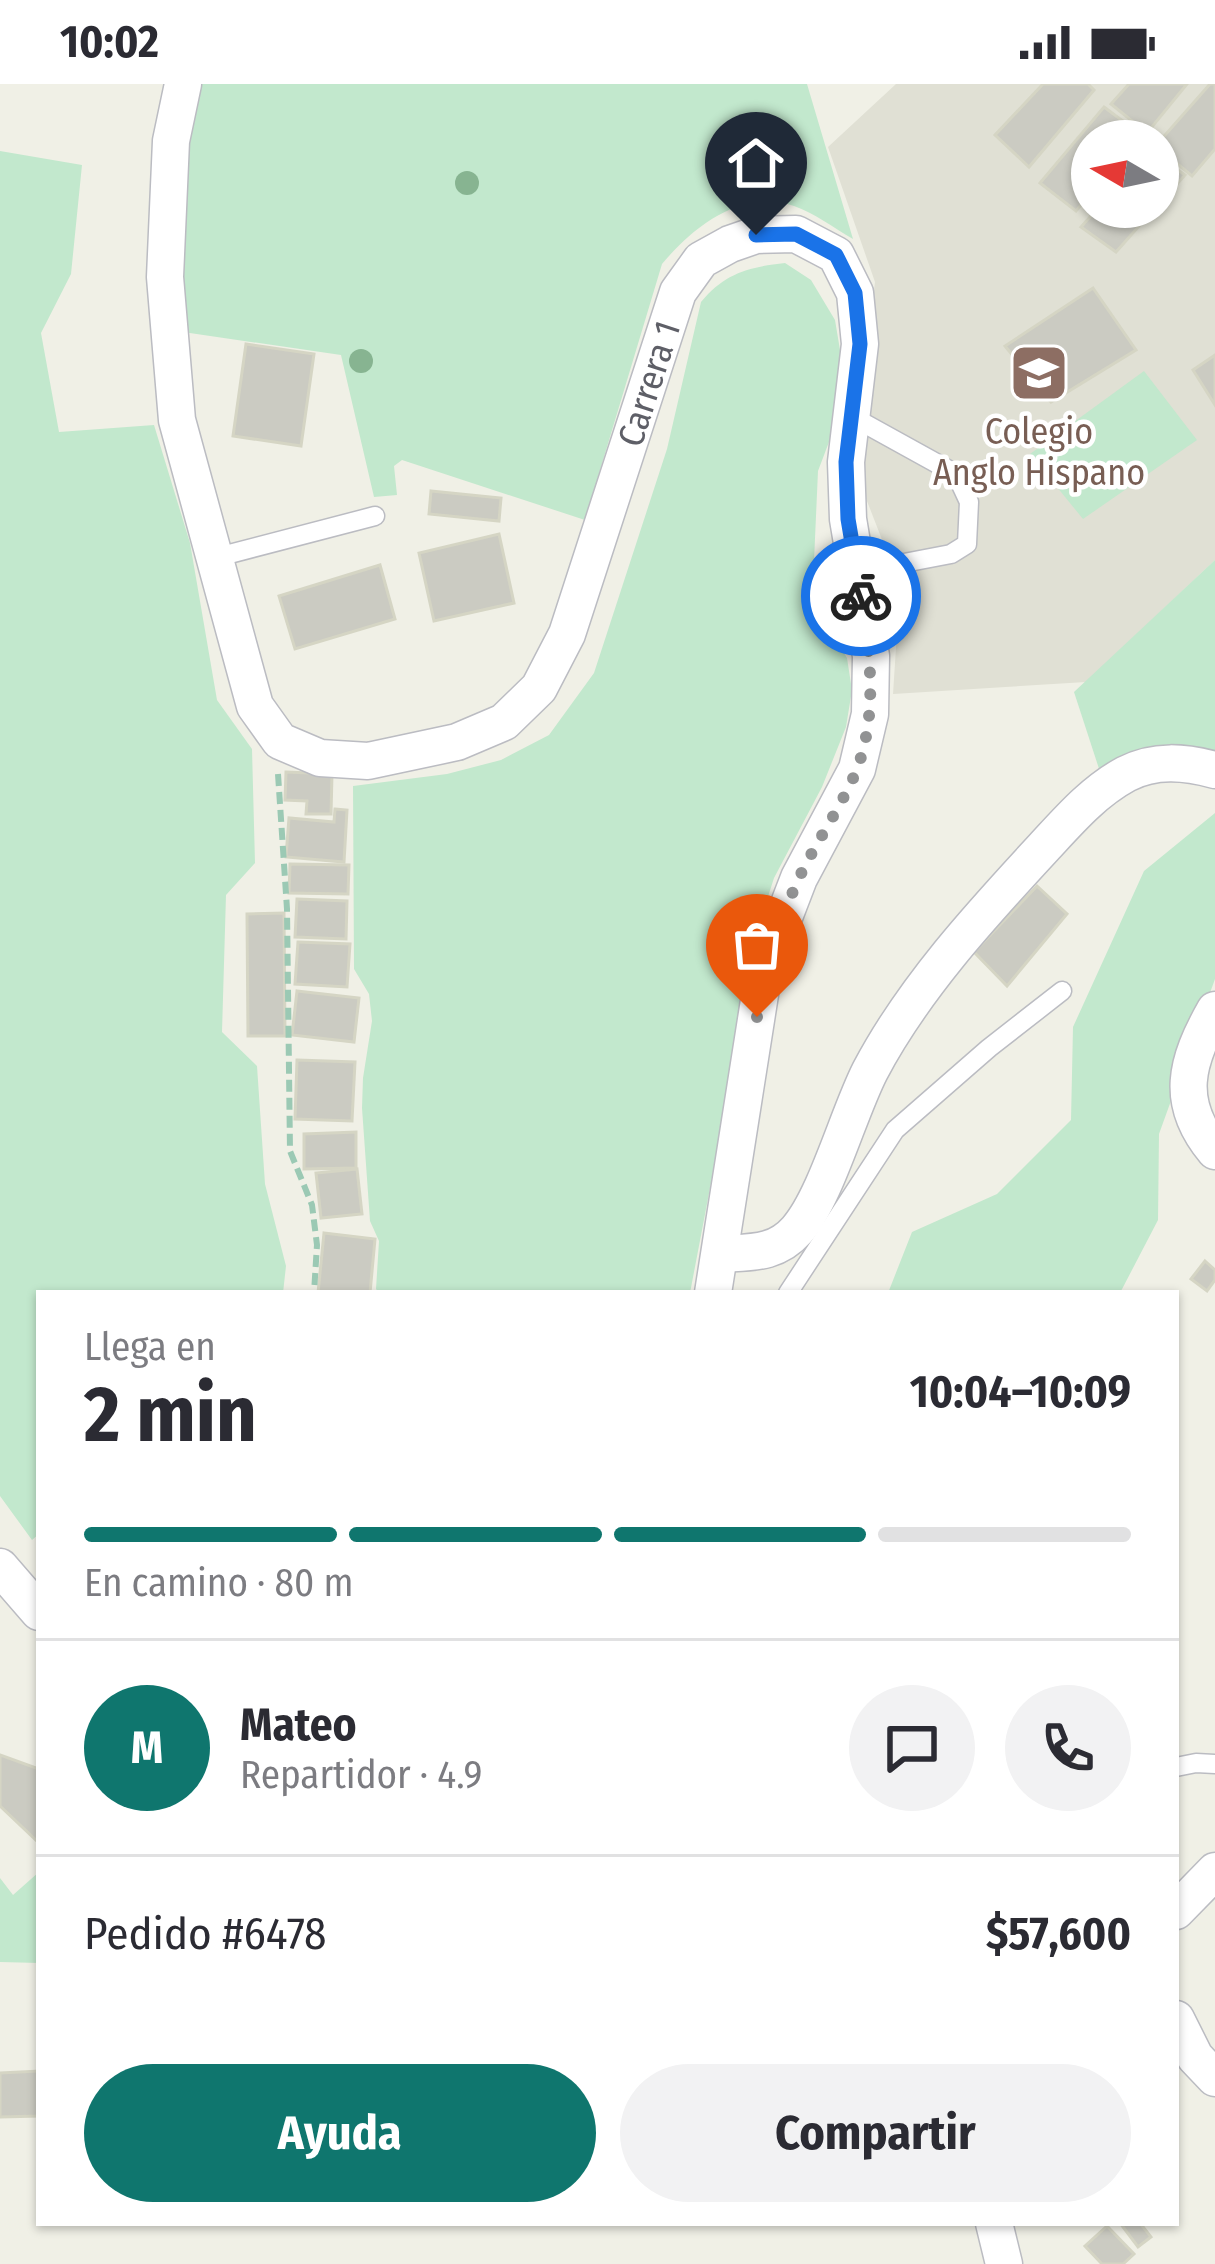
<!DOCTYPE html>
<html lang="es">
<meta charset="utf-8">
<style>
body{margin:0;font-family:"Fira Sans Condensed",sans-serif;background:#f2f2f3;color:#2b2b33;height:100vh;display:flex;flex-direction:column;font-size:45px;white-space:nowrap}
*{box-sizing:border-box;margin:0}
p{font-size:39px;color:#7c7c81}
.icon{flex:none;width:66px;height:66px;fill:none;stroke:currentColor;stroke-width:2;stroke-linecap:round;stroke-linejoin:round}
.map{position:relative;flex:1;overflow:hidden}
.sheet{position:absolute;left:36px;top:1206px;width:1143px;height:936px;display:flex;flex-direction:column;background:#fff;border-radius:0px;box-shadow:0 3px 9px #0004}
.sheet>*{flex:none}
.needle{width:78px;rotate:279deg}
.fabs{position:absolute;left:1071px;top:36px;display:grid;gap:24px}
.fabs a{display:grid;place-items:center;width:108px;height:108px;border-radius:50%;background:#fff;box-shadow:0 3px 9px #0004;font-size:60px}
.pin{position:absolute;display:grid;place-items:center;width:102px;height:102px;color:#fff;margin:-123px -51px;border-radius:50% 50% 50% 0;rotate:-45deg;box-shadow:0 0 12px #0007}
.pin .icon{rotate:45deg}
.courier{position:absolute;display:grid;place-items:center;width:120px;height:120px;margin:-60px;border:9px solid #1a73e8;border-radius:50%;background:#fff;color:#222;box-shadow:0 3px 15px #0007}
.head em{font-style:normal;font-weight:700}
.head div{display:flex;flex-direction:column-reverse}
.head{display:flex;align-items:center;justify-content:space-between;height:204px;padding:0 48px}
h1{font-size:78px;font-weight:700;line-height:90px}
.bar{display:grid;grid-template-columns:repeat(4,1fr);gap:18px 12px;align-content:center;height:144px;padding:0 48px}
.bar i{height:15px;border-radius:9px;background:#e1e1e2}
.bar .current{background:#0f766e}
.bar p{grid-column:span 4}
.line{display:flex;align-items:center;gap:30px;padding:0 48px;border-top:3px solid #e1e1e2}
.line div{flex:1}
.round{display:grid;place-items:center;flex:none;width:126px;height:126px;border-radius:63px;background:#f2f2f3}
.primary-button{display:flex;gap:24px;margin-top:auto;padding:24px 48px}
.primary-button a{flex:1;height:138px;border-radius:72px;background:#0f766e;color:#fff;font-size:48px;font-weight:700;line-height:138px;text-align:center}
.primary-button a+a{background:#f2f2f3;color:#2b2b33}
.status{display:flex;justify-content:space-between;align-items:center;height:84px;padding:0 60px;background:#fff;direction:ltr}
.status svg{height:33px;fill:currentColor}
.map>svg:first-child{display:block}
.education{fill:#e0e0d4;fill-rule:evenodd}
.green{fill:#c2e8cd}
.building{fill:#cbcbc2;stroke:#d5d5c4;stroke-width:3}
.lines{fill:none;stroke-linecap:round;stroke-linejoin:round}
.lane-casing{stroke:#bbbcc2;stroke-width:21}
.street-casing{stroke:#bbbcc2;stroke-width:39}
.path{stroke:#9bc9b4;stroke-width:6;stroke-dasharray:12 6;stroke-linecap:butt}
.lane{stroke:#fff;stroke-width:18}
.street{stroke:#fff;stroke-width:36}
.tree{fill:#87b491}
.done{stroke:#919293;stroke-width:12;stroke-dasharray:0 21.6}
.route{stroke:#1a73e8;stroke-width:15}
.labels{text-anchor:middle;stroke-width:9;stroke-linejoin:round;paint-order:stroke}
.street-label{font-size:36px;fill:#5e5f67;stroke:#fff}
.education-label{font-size:36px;fill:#785e54;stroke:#fff}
</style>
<div class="status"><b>10:02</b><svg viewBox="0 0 49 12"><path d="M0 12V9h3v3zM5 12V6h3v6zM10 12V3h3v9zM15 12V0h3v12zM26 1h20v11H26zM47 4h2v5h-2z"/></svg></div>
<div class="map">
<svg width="1215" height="2180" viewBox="0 0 1215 2180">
<rect width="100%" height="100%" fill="#f0f0e6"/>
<path class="education" d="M896 0H1215V476L1086 598 893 610 900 502 853 381 875 198 828 63ZM1092 57H1158V123H1092Z"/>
<g class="green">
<path d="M198 0H807L853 155C834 144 814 129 794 122 742 104 693 143 662 180L585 436 402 376 394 382 397 411 374 413 341 271 183 248C175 165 181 82 198 0Z"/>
<polygon points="0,67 82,81 71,190 41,249 59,348 154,341 190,459 217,616 252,665 255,779 226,811 222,948 257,982 265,1100 286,1182 283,1209 39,1209 39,1450 32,1456 0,1412"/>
<path d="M785 179 811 196 835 236 841 272 832 350 818 387 814 477 820 528 847 574 852 606 846 643 822 703 774 794 746 881 726 1020 690 1209H379L376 1205 379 1157 370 1137 362 1024 363 994 372 937 369 910 354 885 353 702 447 690 501 676 549 651 594 589 667 365 701 218C725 189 749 183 785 179Z"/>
<polygon points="1144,287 1197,356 1083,435 1030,370"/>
<polygon points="1215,476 1215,678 1103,697 1074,608"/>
<polygon points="1215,729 1215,895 1159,1050 1158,1136 1120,1209 888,1209 912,1148 997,1110 1071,1036 1073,943 1144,787"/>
<polygon points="39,1788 39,1879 0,1878 0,1794 13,1811"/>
</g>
<g class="building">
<polygon points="1043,0 1088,0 1094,6 1029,83 995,51"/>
<polygon points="1129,0 1187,0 1147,49 1111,20"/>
<polygon points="1210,0 1215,0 1215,65 1192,92 1158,64 1158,59"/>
<polygon points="1104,23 1139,49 1133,57 1092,57 1092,108 1076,127 1040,99"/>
<polygon points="1158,72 1185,91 1158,121"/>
<polygon points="1099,123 1156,123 1116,168 1081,143"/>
<polygon points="1093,204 1136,266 1051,318 1005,262"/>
<polygon points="246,260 314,270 301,362 233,352"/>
<polygon points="1215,271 1215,321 1193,286"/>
<polygon points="431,407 501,414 499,437 429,430"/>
<polygon points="499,450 514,519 434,537 419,469"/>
<polygon points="380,481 395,535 295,565 279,512"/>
<polygon points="286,688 332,690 331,730 306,730 307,717 285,716"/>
<polygon points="335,725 347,726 344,778 286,773 289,734 334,738"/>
<polygon points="290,780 349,781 348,810 289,809"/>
<polygon points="1037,802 1067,830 1007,902 974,868"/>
<polygon points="297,815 347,817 346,855 295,853"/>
<polygon points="284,829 285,952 248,952 247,830"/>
<polygon points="298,858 350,860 347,903 295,900"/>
<polygon points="297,907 359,914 354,958 292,951"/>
<polygon points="297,976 355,978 352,1037 295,1035"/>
<polygon points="356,1048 356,1084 304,1085 304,1050"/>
<polygon points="357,1085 362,1130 321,1134 316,1089"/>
<polygon points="324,1149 375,1155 370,1209 318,1209"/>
<polygon points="1205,1177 1215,1186 1215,1196 1207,1207 1191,1195"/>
<polygon points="0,1671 39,1685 39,1759 0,1722"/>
<polygon points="39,1987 39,2032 0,2033 0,1989"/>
<polygon points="1120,2139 1140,2139 1151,2153 1138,2163"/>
<polygon points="1107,2142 1134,2170 1123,2180 1102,2180 1085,2162"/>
</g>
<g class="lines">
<g class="lane-casing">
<g id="lane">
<polyline points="851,332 956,390 969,418 967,460 951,470 857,488"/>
<polyline points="214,474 375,432"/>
<polyline points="788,1209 895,1046 989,964 1062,907"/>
<polyline points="1176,1683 1196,1679 1215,1680"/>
</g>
</g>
<g class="street-casing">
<g id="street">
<path id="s1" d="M183 0 171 57 165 193 177 336 255 622 280 657 320 674 368 677 457 658 504 638 539 604 567 550 678 208 701 176 730 160 756 151 796 150 836 171 855 209 860 260 846 378 848 435 871 572 870 630 857 685 799 794 764 885 713 1209"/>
<path d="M1215 926C1186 977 1174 1018 1215 1067"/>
<path d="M722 1170C752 1168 776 1170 797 1146 826 1113 848 1030 870 987 913 905 981 831 1044 763 1069 736 1093 708 1126 690 1155 675 1185 678 1215 686"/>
<polyline points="0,1483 39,1528"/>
<polyline points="1176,1827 1215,1787"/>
<polyline points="1176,1935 1195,1973 1215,1994"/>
<polyline points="994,2139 1004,2180"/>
</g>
</g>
<polyline class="path" points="278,690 287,825 290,1067 312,1121 317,1161 314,1209"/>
<use href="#lane" class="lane"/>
<use href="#street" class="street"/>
</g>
<g class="tree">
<circle cx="467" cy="99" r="12"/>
<circle cx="361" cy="277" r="12"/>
</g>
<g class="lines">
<path class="done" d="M757 933C764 884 779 837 800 792 817 756 842 722 857 685 878 629 870 569 861 512"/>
<polyline class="route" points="756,151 796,150 836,171 855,209 860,260 846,378 848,435 861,512"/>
</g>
<defs>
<g id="school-square" transform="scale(3)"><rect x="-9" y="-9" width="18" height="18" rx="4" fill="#8d6e63" stroke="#fff"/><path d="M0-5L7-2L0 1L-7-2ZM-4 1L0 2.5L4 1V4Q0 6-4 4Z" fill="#fff"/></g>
</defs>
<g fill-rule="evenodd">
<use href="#school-square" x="1039" y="289"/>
</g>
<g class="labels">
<g class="street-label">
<text dy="13" stroke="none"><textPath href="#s1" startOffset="1284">Carrera 1</textPath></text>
</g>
<g class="education-label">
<text x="1039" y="360">Colegio<tspan x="1039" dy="41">Anglo Hispano</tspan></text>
</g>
</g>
</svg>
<div class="fabs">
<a><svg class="needle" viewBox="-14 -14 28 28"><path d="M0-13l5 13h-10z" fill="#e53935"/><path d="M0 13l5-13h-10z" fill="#7c7c81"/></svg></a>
</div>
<div class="pin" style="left:757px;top:933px;background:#ea580c"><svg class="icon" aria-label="bag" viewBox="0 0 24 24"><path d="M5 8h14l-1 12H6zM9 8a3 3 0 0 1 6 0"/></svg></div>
<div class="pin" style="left:756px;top:151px;background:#1f2937"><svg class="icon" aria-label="home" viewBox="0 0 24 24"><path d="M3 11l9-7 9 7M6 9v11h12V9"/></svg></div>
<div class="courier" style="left:861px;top:512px"><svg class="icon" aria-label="bike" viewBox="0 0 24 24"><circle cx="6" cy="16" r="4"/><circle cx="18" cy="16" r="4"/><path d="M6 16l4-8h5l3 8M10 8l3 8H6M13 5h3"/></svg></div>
<section class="sheet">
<div class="head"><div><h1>2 min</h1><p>Llega en</p></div><em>10:04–10:09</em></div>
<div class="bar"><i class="current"></i><i class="current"></i><i class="current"></i><i></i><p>En camino · 80 m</p></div>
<div class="line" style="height:216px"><b class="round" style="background:#0f766e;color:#fff">M</b><div><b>Mateo</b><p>Repartidor · 4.9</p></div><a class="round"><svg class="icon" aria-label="chat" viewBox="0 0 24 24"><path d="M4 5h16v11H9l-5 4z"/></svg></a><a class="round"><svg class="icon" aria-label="phone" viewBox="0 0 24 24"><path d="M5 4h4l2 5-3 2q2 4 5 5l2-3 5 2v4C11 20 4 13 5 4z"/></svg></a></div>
<div class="line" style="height:156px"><div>Pedido #6478</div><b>$57,600</b></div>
<div class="primary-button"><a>Ayuda</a><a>Compartir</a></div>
</section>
</div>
